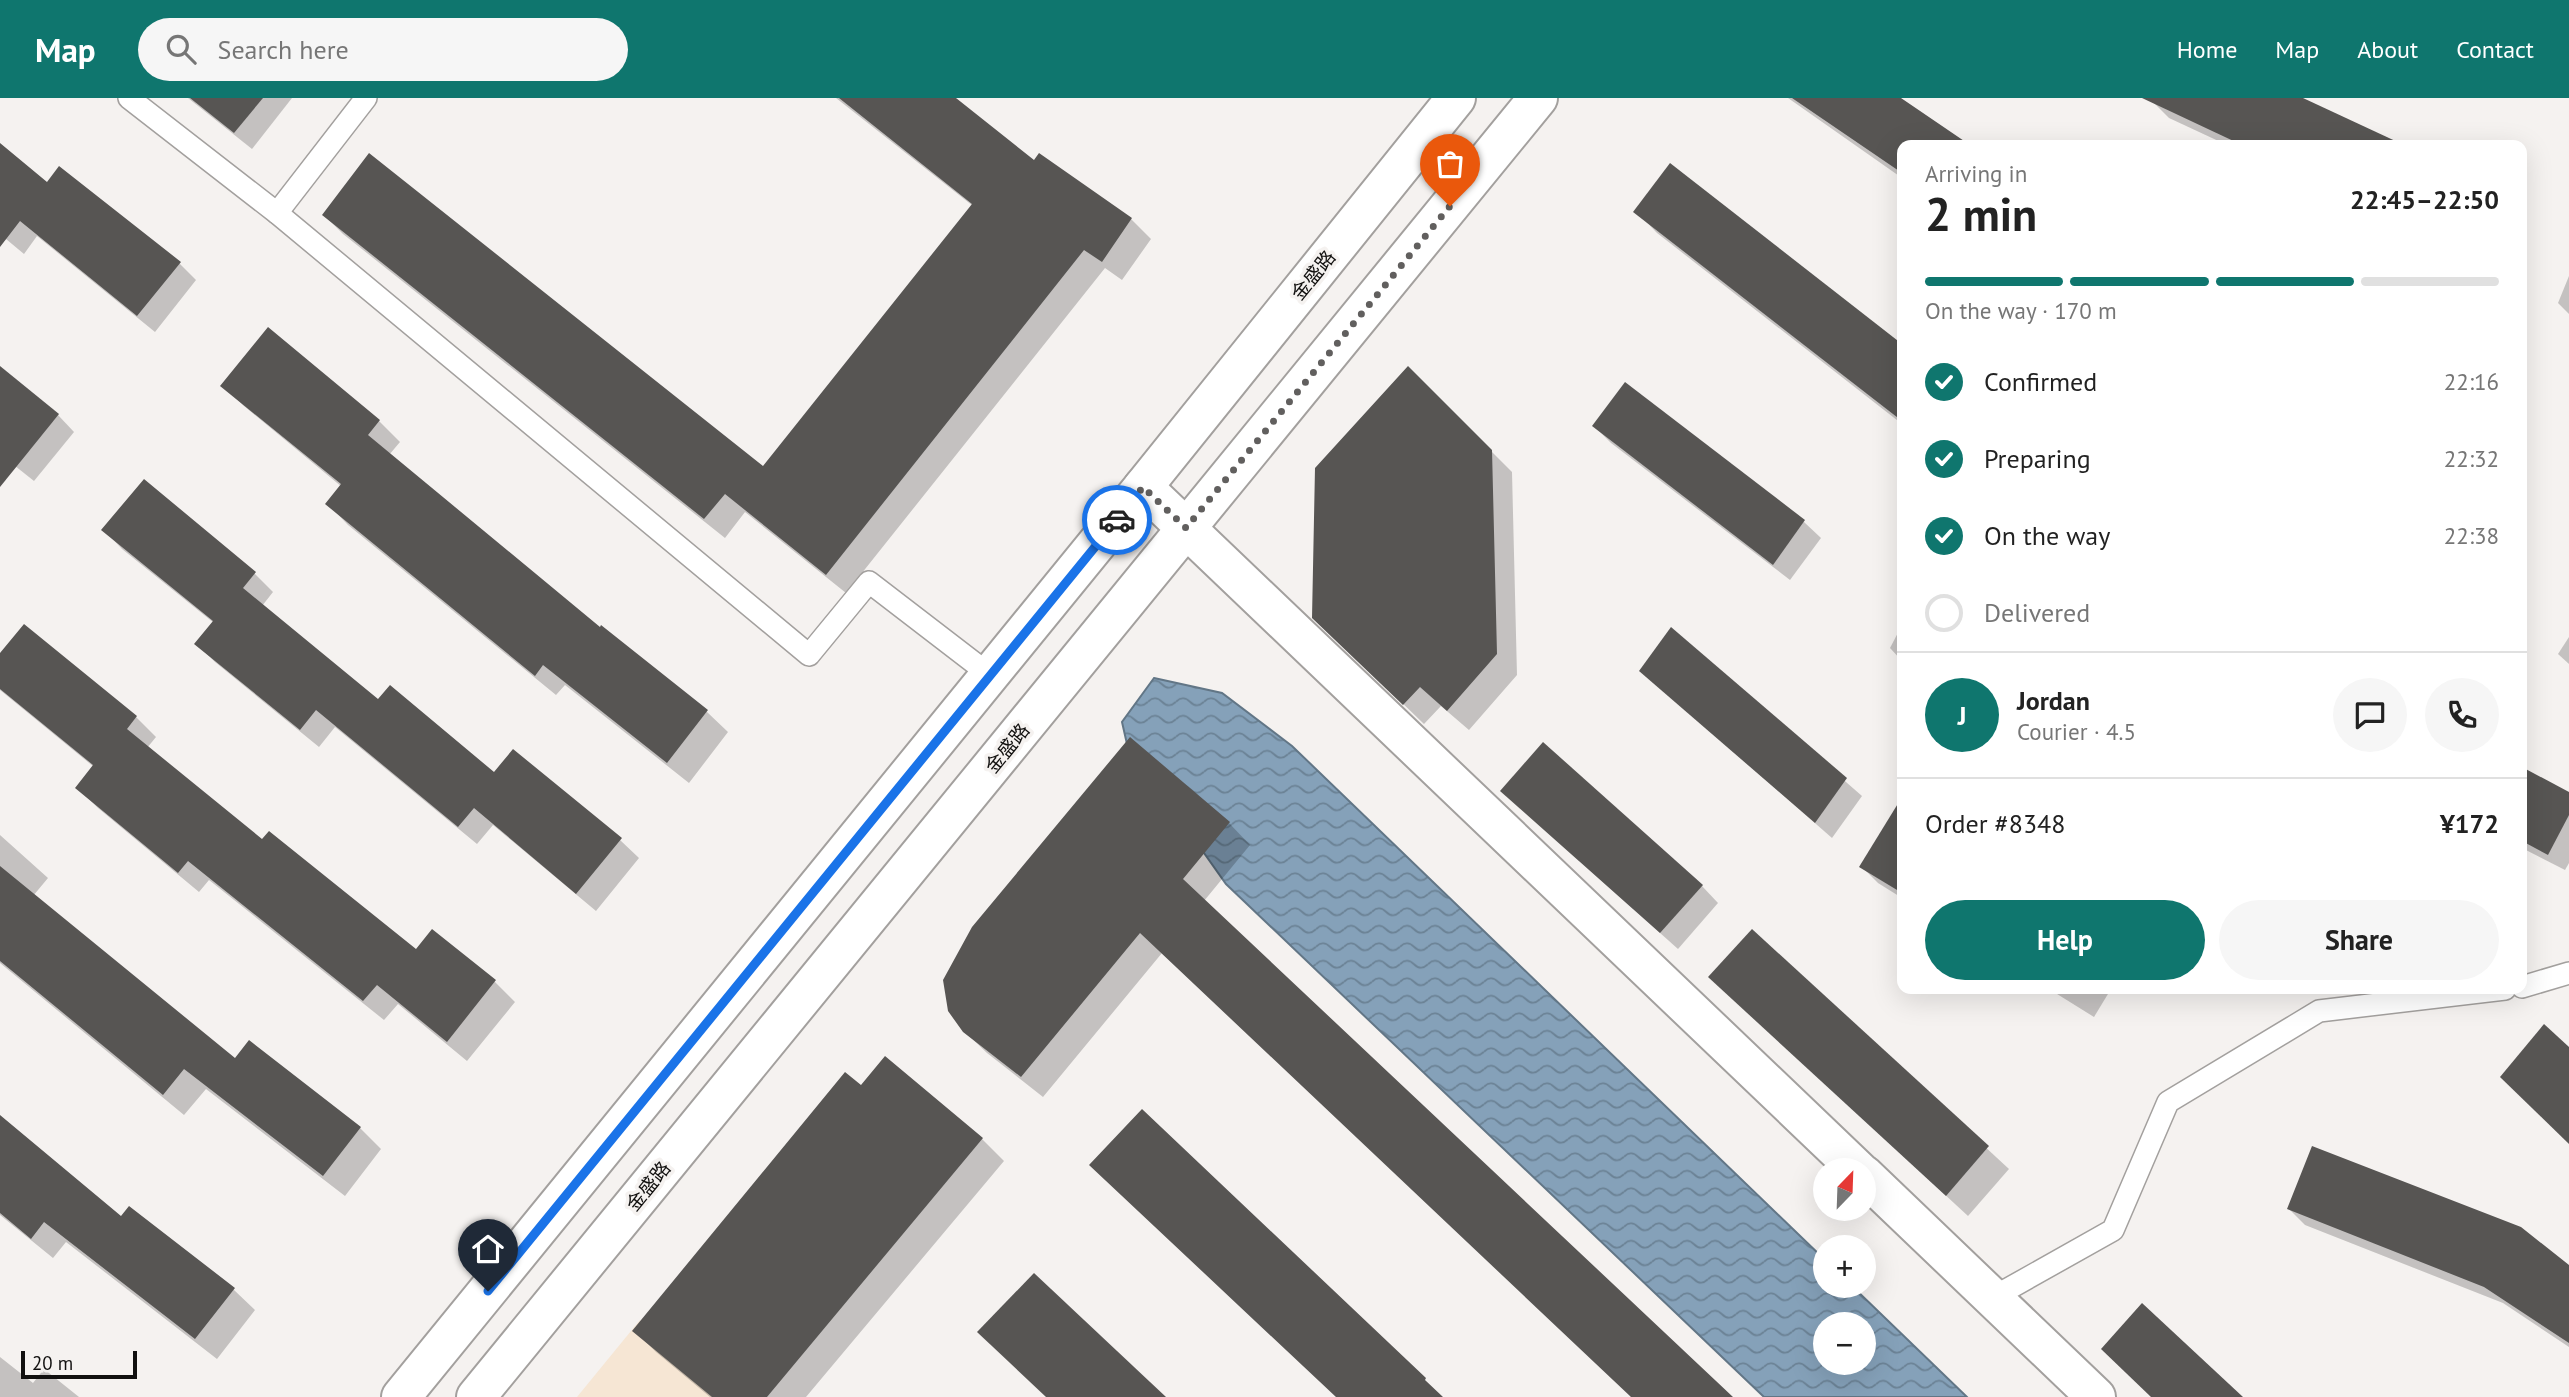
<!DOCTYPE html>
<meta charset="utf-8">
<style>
body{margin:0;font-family:"PT Sans","Noto Sans SC",sans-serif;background:#f6f6f6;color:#222;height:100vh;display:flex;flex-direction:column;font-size:26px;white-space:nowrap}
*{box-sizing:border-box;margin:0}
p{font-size:23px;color:#767676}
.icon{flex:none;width:38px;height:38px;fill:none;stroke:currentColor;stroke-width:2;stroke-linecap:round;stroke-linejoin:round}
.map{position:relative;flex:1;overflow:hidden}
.panel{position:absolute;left:1897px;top:42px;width:630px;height:854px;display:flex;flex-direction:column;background:#fff;border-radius:14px;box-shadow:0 7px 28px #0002}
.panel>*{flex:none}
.needle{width:46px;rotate:23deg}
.controls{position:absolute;left:1813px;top:1060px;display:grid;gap:14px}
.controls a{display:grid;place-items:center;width:63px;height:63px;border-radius:50%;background:#fff;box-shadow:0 7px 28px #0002;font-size:35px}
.scale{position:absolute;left:21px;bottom:18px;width:116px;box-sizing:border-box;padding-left:7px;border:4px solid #11100f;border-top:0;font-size:19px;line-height:24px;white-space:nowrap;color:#11100f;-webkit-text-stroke:5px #f5f2f0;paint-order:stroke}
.pin{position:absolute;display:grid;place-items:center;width:60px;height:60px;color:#fff;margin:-72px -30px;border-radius:50% 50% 50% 0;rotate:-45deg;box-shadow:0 0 7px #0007}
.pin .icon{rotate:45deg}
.courier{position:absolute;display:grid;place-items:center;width:70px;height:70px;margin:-35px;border:5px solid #1a73e8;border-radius:50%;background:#fff;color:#222;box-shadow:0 2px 9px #0007}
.overview em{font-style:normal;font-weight:700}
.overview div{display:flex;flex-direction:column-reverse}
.overview{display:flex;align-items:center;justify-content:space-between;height:119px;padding:0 28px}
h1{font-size:46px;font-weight:700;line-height:52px}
.bar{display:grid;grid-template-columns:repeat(4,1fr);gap:10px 7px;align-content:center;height:84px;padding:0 28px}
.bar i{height:9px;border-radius:5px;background:#e0e0e0}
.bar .on{background:#0f766e}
.bar p{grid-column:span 4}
.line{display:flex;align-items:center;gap:18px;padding:0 28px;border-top:2px solid #e0e0e0}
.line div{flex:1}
.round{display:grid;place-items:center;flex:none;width:74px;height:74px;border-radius:37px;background:#f6f6f6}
ol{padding:0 28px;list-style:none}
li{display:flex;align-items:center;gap:21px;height:77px}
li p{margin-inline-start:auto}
li .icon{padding:7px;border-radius:50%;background:#0f766e;color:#fff;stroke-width:4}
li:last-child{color:#767676}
li i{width:38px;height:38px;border:4px solid #e0e0e0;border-radius:50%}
.button{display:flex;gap:14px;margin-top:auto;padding:14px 28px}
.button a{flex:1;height:80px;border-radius:42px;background:#0f766e;color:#fff;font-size:28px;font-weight:700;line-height:80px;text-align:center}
.button a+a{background:#f6f6f6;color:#222}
header{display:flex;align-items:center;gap:42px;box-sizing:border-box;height:98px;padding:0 35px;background:#0f766e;color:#fff}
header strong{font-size:33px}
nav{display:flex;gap:38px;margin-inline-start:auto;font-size:24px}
.search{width:490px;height:63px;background:#f6f6f6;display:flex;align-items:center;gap:18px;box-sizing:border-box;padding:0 24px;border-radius:38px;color:#767676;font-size:26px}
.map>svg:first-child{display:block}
.education{fill:#f6e6d4}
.water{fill:url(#water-waves);stroke:#627686;stroke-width:2;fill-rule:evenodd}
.shadow{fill:#0003}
.building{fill:#575553}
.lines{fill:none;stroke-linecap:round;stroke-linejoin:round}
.service-casing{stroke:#a3a09e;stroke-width:24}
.minor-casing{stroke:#a3a09e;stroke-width:42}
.tertiary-casing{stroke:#a3a09e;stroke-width:42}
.service{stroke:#fff;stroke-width:21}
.minor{stroke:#fff;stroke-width:38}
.tertiary{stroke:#fff;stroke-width:38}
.done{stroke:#615f5e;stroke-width:7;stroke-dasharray:0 12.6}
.route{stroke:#1a73e8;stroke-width:9}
.labels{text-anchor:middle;stroke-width:7;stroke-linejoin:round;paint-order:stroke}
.street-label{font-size:19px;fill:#11100f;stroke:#f5f2f0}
</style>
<header>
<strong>Map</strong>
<div class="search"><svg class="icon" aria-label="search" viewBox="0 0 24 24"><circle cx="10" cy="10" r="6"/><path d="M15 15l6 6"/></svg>Search here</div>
<nav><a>Home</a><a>Map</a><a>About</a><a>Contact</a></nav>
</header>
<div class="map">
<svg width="2569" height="1299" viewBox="0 0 2569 1299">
<defs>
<pattern id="water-waves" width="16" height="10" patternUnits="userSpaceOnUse" patternTransform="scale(1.75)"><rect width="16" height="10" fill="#85a1b9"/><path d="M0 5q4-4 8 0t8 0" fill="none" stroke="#6b8295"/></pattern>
</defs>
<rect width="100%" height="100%" fill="#f5f2f0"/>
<polygon class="education" points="640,1222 722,1299 577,1299"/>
<path class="water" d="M1154 580 1222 595 1292 648 1825 1162V1188H1852L1967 1299H1764L1226 786 1127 646 1122 624ZM1825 1227H1864V1265H1825Z"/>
<g class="shadow">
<polygon points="188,0 292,0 252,51"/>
<polygon points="836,0 953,0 1035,65 1040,58 1131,121 1151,141 1122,182 1105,170 846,495 745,414 725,440 343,136 324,117 763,370 973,108"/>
<polygon points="1788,0 1898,0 1967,47 1902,47 1902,80"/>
<polygon points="2154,0 2299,0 2400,47 2227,47 2169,20 2152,3"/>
<polygon points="0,47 48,86 59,71 180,166 196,182 155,234 37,138 24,156 0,136"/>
<polygon points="1671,67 1902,248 1902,326 1657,135 1636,113"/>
<polygon points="2569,178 2569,216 2558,205"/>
<polygon points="269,232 379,323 400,344 389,357 600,531 601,530 707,614 728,634 689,685 565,587 556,597 348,427 328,406 342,389 244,308 223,288"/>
<polygon points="1408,270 1512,374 1517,577 1469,632 1441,608 1424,626 1335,540"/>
<polygon points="0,271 58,317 74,334 34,383 0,356"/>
<polygon points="1626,286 1804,424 1821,440 1790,482 1611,345 1594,328"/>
<polygon points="104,432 254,475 273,494 262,508 379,604 495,676 620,742 639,760 596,813 493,727 477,746 335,629 319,649 215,564 197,546 214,525 122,451"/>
<polygon points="1902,527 1902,563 1890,550"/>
<polygon points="1671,531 1862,698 1832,740 1641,573"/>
<polygon points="2569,539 2569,566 2558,556"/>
<polygon points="0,558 136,619 156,639 147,650 262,744 416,853 495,884 515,904 467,963 398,906 384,922 209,782 199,794 98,710 78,690 94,669 0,592"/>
<polygon points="2522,671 2569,696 2569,765 2565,772 2522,750"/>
<polygon points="1519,709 1702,788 1718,805 1678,851"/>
<polygon points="1895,715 1902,719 1902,800 1878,785 1861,768"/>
<polygon points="1229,725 1250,747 1204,803 1730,1299 1633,1299 1162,855 1043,999 987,955 964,933"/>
<polygon points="0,737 48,780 33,798 235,963 360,1030 381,1051 345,1098 206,991 184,1017 0,865"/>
<polygon points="1752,833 2009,1071 1968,1118 1732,900"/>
<polygon points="2049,891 2111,891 2094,919"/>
<polygon points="885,961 982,1041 1004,1063 806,1299 710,1299 656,1254 635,1233 861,989"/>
<polygon points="0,1020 121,1120 129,1110 234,1192 255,1212 217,1261 66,1144 53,1160 0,1117"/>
<polygon points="2289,1111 2569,1169 2569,1249 2503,1205 2305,1127"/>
<polygon points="0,1259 33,1285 44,1271 79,1299 0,1299"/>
</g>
<g class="building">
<polygon points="190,0 263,0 234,35"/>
<polygon points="839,0 956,0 1034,62 1039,55 1132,120 1102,164 1084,152 826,477 725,396 704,421 322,117 369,55 763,368 972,106"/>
<polygon points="1792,0 1901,0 1970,47 1902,47 1902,75"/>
<polygon points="2142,0 2303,0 2404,47 2242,47"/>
<polygon points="0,45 47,84 59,68 181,164 137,218 20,123 0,149"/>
<polygon points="1670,65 1902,246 1902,323 1633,114"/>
<polygon points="268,229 380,322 368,337 600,529 601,527 708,612 667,665 543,567 535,578 325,406 341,386 220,288"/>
<polygon points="0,268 59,316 0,389"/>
<polygon points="1408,268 1492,352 1497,556 1447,613 1420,589 1403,607 1312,520 1315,370"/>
<polygon points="1625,284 1805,422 1773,467 1592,328"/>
<polygon points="144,381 256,474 243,490 378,601 390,587 494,674 513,651 622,740 576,796 474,710 458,729 316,612 300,632 194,546 213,523 101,432"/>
<polygon points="24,526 137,618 127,631 262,741 269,733 416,851 432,831 496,882 447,944 377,887 363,903 188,763 178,775 75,690 93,667 0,591 0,555"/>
<polygon points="1671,529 1847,680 1815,725 1639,573"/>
<polygon points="1130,639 1230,724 1183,781 1733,1299 1631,1299 1140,835 1021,979 963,934 948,913 943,882 972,829"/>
<polygon points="1543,644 1703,787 1660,835 1500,693"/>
<polygon points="2522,669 2569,694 2569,717 2548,757 2522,743"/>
<polygon points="1902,699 1902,795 1859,769"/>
<polygon points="0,768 235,960 249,942 361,1029 323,1078 184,971 163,997 0,863"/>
<polygon points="1752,831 1989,1048 1946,1098 1708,879"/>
<polygon points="2544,926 2569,949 2569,1046 2500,979"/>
<polygon points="885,958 983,1040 767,1299 712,1299 632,1233 845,974 861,987"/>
<polygon points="1142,1011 1426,1280 1425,1282 1443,1299 1336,1299 1089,1067"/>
<polygon points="0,1017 121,1118 129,1108 235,1190 195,1241 44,1124 31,1141 0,1115"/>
<polygon points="2312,1048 2521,1129 2569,1167 2569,1245 2484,1189 2287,1111"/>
<polygon points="1034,1175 1166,1299 1046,1299 977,1234"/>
<polygon points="2142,1205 2243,1299 2151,1299 2101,1251"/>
</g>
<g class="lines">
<g class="service-casing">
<g id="service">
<polyline points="129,0 277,115 809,557 869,484 990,577"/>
<polyline points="277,115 366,0"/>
<polyline points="2522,889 2569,875"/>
<polyline points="1992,1200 2113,1132 2168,1004 2319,913 2505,891"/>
</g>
</g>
<g class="minor-casing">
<g id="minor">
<polyline points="1143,389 1859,1073"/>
<polyline points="1864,1077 2096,1299"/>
</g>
</g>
<g class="tertiary-casing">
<g id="tertiary">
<polyline points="401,1299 1143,389 1456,0"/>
<polyline points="476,1299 1538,0"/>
</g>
</g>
<use href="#service" class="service"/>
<use href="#minor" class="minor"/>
<use href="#tertiary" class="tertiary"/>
</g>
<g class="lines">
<polyline class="done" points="1117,422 1143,389 1186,430 1450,108"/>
<polyline class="route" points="488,1193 1117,422"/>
</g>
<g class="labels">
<g class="street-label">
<text transform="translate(1313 177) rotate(-51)" y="7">金盛路</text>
<text transform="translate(1007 650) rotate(-51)" y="7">金盛路</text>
<text transform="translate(648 1088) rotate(-51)" y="7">金盛路</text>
</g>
</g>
</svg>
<div class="controls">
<a><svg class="needle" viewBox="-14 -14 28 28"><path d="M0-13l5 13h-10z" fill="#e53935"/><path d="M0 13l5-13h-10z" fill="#767676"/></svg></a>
<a>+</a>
<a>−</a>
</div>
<div class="scale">20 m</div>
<div class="pin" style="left:1450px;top:108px;background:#ea580c"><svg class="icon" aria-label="bag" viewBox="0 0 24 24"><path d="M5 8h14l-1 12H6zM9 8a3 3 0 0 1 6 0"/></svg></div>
<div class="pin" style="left:488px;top:1193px;background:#1f2937"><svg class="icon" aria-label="home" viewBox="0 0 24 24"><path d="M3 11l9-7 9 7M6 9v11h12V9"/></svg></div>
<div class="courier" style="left:1117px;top:422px"><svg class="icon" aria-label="car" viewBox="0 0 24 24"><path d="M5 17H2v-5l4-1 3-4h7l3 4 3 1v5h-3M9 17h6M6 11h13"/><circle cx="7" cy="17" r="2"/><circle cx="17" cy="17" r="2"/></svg></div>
<section class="panel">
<div class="overview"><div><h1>2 min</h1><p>Arriving in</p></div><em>22:45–22:50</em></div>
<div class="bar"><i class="on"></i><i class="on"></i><i class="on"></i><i></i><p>On the way · 170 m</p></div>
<ol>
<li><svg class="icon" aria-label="check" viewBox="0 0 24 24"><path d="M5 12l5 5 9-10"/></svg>Confirmed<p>22:16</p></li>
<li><svg class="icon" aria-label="check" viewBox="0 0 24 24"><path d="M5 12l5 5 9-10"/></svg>Preparing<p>22:32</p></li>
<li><svg class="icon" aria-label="check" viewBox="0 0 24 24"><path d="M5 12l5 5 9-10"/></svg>On the way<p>22:38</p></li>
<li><i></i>Delivered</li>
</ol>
<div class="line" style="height:126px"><b class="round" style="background:#0f766e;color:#fff">J</b><div><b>Jordan</b><p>Courier · 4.5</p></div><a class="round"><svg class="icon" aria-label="chat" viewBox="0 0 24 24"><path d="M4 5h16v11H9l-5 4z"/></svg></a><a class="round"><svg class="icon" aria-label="phone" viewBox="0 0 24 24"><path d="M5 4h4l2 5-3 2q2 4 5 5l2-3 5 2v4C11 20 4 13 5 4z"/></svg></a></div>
<div class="line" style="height:91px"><div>Order #8348</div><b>¥172</b></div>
<div class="button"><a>Help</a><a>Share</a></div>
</section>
</div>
